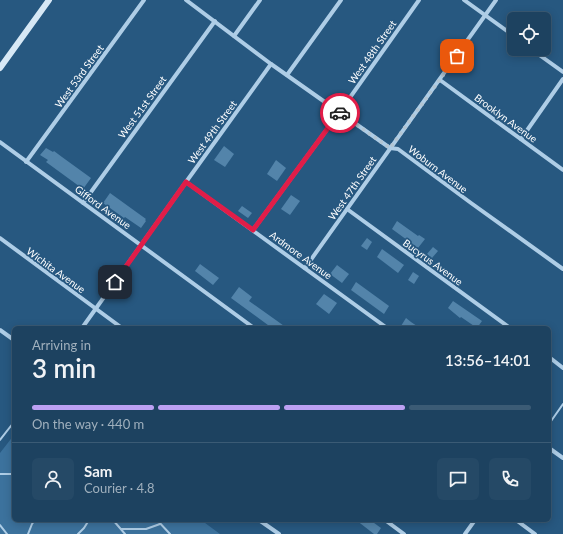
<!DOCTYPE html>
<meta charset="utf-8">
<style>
body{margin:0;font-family:Lato,sans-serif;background:#254966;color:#f1f3f6;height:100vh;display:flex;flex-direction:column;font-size:15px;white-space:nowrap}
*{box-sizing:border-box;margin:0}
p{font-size:13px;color:#a0b0bd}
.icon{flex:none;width:22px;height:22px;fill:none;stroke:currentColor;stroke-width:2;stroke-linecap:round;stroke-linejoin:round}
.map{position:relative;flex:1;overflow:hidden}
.sheet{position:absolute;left:12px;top:326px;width:539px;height:196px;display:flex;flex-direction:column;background:#1d4260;border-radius:6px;box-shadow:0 2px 10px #0003,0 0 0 1px #3b5b75}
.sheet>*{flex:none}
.fabs{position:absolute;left:507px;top:12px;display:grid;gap:8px}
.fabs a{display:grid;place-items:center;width:44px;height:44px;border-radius:6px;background:#1d4260;box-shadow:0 2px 10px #0003,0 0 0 1px #3b5b75;font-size:20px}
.pin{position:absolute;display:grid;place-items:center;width:34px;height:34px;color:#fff;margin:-17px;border-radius:8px;box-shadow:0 2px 6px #0006}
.courier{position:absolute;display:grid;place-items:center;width:40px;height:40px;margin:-20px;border:3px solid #e11d48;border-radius:50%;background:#fff;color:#222;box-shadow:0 1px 5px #0007}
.summary em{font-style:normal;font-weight:600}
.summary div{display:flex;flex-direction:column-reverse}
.summary{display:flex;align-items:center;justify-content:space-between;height:68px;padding:0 20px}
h1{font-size:26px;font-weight:600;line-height:30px}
.bar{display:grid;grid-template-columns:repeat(4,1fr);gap:6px 4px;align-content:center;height:48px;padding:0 20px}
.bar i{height:5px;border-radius:3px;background:#3b5b75}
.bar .current{background:#bca0f2}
.bar p{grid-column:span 4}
.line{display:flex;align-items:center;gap:10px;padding:0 20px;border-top:1px solid #3b5b75}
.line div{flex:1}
.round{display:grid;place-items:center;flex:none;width:42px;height:42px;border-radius:6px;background:#254966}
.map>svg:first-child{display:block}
.green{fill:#3c729d}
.building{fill:#5384aa}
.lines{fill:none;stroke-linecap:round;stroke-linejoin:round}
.lane{stroke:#aecde6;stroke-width:2}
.street{stroke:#aecde6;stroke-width:4}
.secondary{stroke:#d7e8f5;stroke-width:6}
.done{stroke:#b3c5d3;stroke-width:4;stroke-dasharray:0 7.2}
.route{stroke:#e11d48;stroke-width:5}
.labels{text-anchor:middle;stroke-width:3.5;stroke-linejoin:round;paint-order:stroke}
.street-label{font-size:10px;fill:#fff;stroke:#275880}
</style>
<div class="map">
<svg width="563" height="534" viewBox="0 0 563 534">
<rect width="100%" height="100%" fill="#275880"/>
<polygon class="green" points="14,435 14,520 201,520 220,534 0,534 0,453"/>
<g class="building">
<polygon points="224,146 234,154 225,167 214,160"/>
<polygon points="46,148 53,152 54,151 62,157 91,178 83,189 46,162 48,160 40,155"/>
<polygon points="276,160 286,168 277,181 267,174"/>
<polygon points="110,193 146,219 145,220 146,221 141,228 125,217 124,218 103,203"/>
<polygon points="291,195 300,201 290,215 281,209"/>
<polygon points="242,206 252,213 248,218 238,211"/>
<polygon points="397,221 418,236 419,235 425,239 418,248 392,229"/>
<polygon points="367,238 372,242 367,250 361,246"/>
<polygon points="433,247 438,251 432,258 427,254"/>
<polygon points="382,249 404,265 398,273 377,257"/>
<polygon points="200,264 219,278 213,285 195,271"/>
<polygon points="337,265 349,274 342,283 330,274"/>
<polygon points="413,272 419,276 414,284 408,280"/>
<polygon points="356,282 389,306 384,314 351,290"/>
<polygon points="239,287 252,297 249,301 287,328 272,328 231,298"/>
<polygon points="324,294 337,303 329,314 316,304"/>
<polygon points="453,301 469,312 482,321 477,328 461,317 460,318 448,308"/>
<polygon points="406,318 411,322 420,328 404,328 401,326"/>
<polygon points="356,520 370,520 381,528 377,534 374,534"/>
</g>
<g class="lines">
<g class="lane">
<polyline points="549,424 563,404"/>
<polyline points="0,440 14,422"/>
<polyline points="0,474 14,474"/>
<polyline points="113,520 125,534"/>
<polyline points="157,520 170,534"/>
<polyline points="0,525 7,534"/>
<polyline points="121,529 146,529 160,524"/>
<polyline points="28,534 32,524 35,520"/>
<polyline points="78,534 84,528 89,520"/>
</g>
<g class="street">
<polyline points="186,0 271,64 390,148 398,149 471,203 563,269"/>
<polyline points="464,0 514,36"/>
<polyline points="234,36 260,0"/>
<polyline points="531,49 563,72"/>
<polyline points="287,75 341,0"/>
<polyline points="440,80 563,170"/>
<polyline points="521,139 563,79"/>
<polyline points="0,142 254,328"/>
<polyline points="26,162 144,0"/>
<polyline points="186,182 387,328"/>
<polyline points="83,203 215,21"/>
<polyline points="347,209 510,328"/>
<polyline points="253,230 339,113 419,0"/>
<polyline points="0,238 122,328"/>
<polyline points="305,268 496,0"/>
<polyline points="82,328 186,182 271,64"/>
<polyline points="0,330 14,340"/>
<polyline points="549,357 563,368"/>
<polyline points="549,448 563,458"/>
<polyline points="259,520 279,534"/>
<polyline points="385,520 404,534"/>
<polyline points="516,520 535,534"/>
<polyline points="465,534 475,520"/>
</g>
<polyline class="secondary" points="0,68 49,0"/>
</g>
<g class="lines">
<polyline class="done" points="340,113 390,148 457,56"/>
<polyline class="route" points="115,282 186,182 253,230 339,113 340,113"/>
</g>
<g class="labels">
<g class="street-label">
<text transform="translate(372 52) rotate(-55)" y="4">West 48th Street</text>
<text transform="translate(79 76) rotate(-54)" y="4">West 53rd Street</text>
<text transform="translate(142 107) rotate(-54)" y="4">West 51st Street</text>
<text transform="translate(506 118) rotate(36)" y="4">Brooklyn Avenue</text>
<text transform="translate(212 132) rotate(-54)" y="4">West 49th Street</text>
<text transform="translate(438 169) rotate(37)" y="4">Woburn Avenue</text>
<text transform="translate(352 188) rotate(-55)" y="4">West 47th Street</text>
<text transform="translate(103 207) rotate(36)" y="4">Gifford Avenue</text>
<text transform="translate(301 255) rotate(36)" y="4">Ardmore Avenue</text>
<text transform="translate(433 262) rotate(36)" y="4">Bucyrus Avenue</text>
<text transform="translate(56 270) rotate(36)" y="4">Wichita Avenue</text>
</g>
</g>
</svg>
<div class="fabs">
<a><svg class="icon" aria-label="locate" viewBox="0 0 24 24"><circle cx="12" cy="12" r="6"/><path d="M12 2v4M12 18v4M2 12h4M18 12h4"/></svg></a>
</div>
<div class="pin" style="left:457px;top:56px;background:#ea580c"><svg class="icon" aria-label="bag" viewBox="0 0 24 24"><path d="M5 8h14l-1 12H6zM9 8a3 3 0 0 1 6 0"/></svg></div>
<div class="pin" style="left:115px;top:282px;background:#1f2937"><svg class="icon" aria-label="home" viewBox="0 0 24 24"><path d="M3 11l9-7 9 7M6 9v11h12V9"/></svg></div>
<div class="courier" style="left:340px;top:113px"><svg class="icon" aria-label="car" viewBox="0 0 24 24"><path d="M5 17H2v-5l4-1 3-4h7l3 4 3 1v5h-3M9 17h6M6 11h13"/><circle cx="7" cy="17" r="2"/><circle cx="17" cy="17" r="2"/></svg></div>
<section class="sheet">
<div class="summary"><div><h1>3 min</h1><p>Arriving in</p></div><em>13:56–14:01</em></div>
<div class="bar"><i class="current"></i><i class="current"></i><i class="current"></i><i></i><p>On the way · 440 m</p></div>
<div class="line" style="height:72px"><a class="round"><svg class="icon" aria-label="person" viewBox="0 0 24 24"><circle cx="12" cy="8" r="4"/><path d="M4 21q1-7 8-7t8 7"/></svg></a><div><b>Sam</b><p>Courier · 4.8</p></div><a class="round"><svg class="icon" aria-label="chat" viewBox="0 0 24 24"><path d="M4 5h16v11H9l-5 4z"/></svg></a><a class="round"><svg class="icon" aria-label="phone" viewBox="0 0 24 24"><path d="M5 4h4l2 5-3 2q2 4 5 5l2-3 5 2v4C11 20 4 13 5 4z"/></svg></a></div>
</section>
</div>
